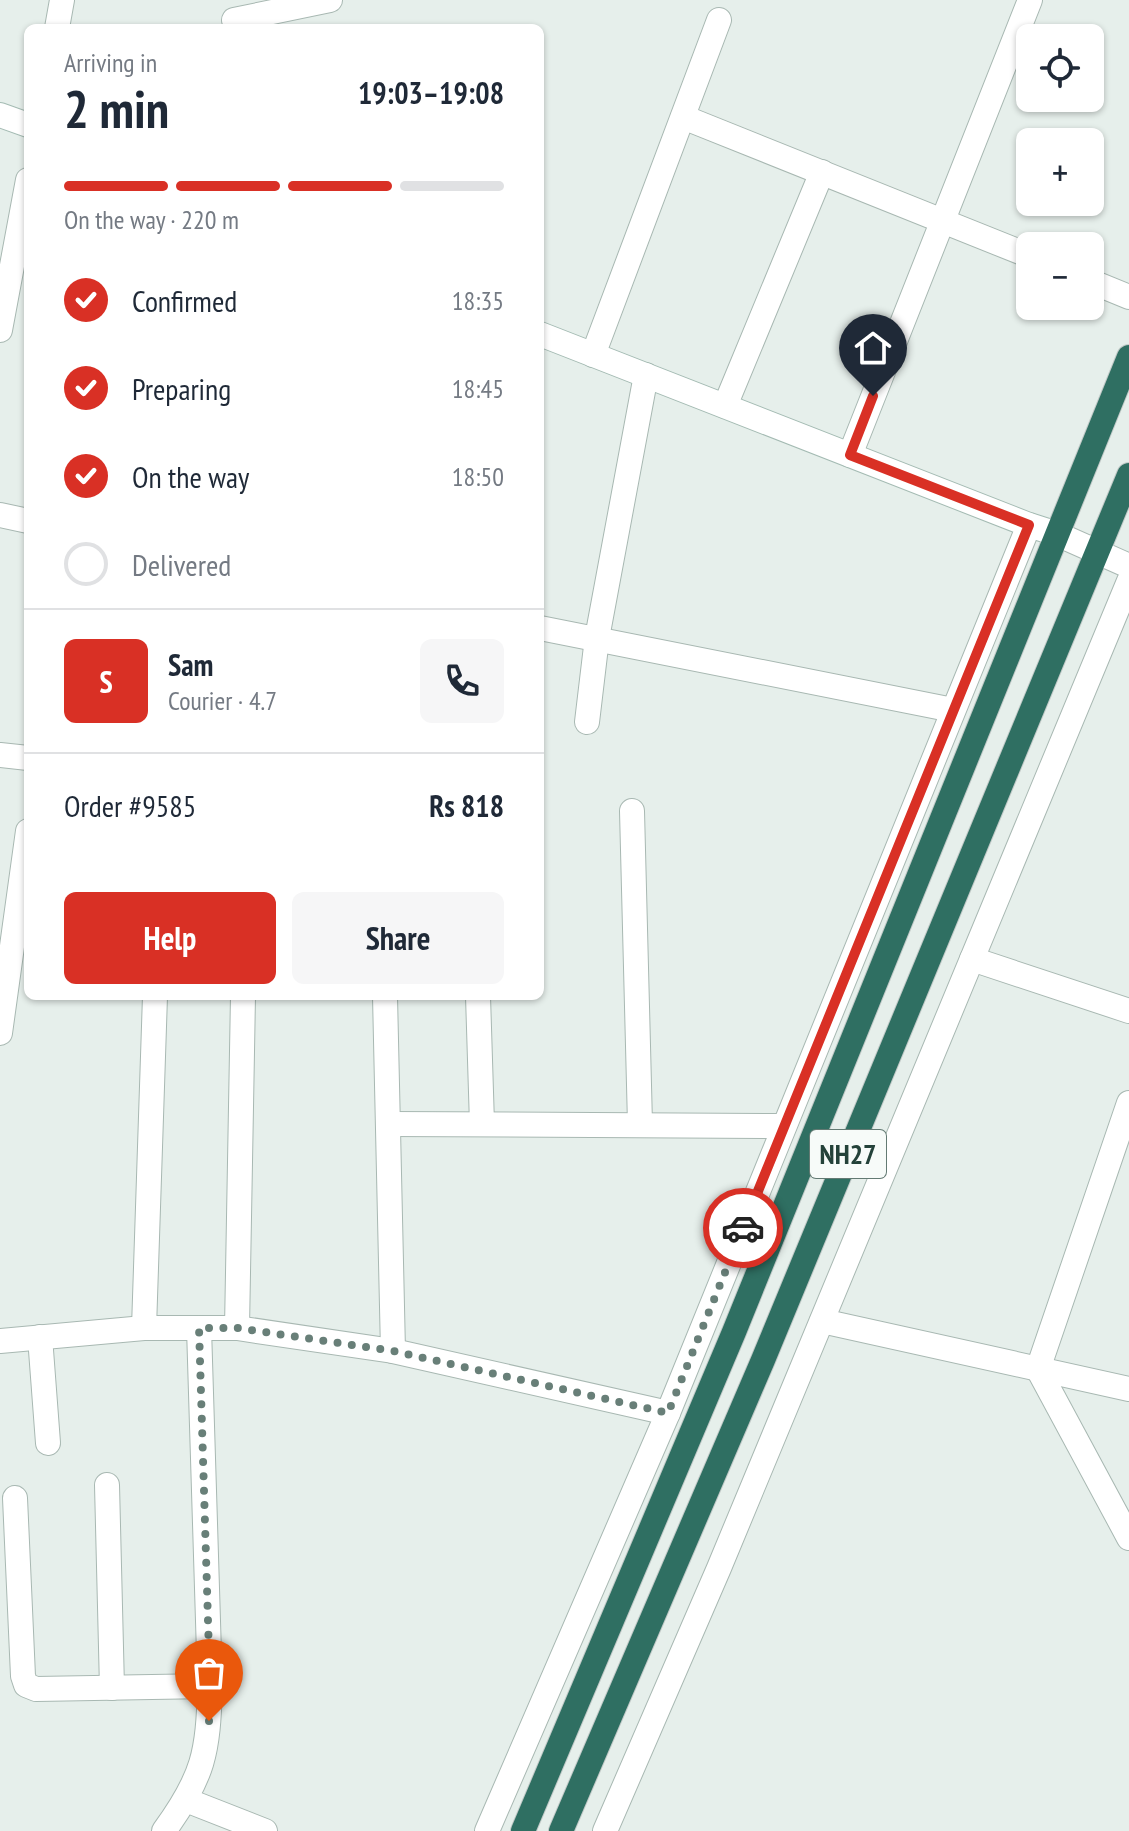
<!DOCTYPE html>
<meta charset="utf-8">
<style>
body{margin:0;font-family:"PT Sans Narrow",sans-serif;background:#f6f6f7;color:#1f2937;height:100vh;display:flex;flex-direction:column;font-size:30px;white-space:nowrap}
*{box-sizing:border-box;margin:0}
p{font-size:26px;color:#747a83}
.icon{flex:none;width:44px;height:44px;fill:none;stroke:currentColor;stroke-width:2;stroke-linecap:round;stroke-linejoin:round}
.map{position:relative;flex:1;overflow:hidden}
.panel{position:absolute;left:24px;top:24px;width:520px;height:976px;display:flex;flex-direction:column;background:#fff;border-radius:12px;box-shadow:0 2px 6px #0004}
.panel>*{flex:none}
.controls{position:absolute;left:1016px;top:24px;display:grid;gap:16px}
.controls a{display:grid;place-items:center;width:88px;height:88px;border-radius:12px;background:#fff;box-shadow:0 2px 6px #0004;font-size:40px}
.pin{position:absolute;display:grid;place-items:center;width:68px;height:68px;color:#fff;margin:-82px -34px;border-radius:50% 50% 50% 0;rotate:-45deg;box-shadow:0 0 8px #0007}
.pin .icon{rotate:45deg}
.courier{position:absolute;display:grid;place-items:center;width:80px;height:80px;margin:-40px;border:6px solid #d93025;border-radius:50%;background:#fff;color:#222;box-shadow:0 2px 10px #0007}
.summary em{font-style:normal;font-weight:700}
.summary div{display:flex;flex-direction:column-reverse}
.summary{display:flex;align-items:center;justify-content:space-between;height:136px;padding:0 40px}
h1{font-size:52px;font-weight:700;line-height:60px}
.bar{display:grid;grid-template-columns:repeat(4,1fr);gap:12px 8px;align-content:center;height:96px;padding:0 40px}
.bar i{height:10px;border-radius:6px;background:#e0e1e3}
.bar .current{background:#d93025}
.bar p{grid-column:span 4}
.line{display:flex;align-items:center;gap:20px;padding:0 40px;border-top:2px solid #e0e1e3}
.line div{flex:1}
.round{display:grid;place-items:center;flex:none;width:84px;height:84px;border-radius:12px;background:#f6f6f7}
ol{padding:0 40px;list-style:none}
li{display:flex;align-items:center;gap:24px;height:88px}
li p{margin-inline-start:auto}
li .icon{padding:8px;border-radius:50%;background:#d93025;color:#fff;stroke-width:4}
li:last-child{color:#747a83}
li i{width:44px;height:44px;border:4px solid #e0e1e3;border-radius:50%}
.cta{display:flex;gap:16px;margin-top:auto;padding:16px 40px}
.cta a{flex:1;height:92px;border-radius:12px;background:#d93025;color:#fff;font-size:32px;font-weight:700;line-height:92px;text-align:center}
.cta a+a{background:#f6f6f7;color:#1f2937}
.map>svg:first-child{display:block}
.lines{fill:none;stroke-linecap:round;stroke-linejoin:round}
.street-casing{stroke:#a8b8b2;stroke-width:26}
.secondary-casing{stroke:#a4bbb3;stroke-width:26}
.highway-casing{stroke:#c2cac8;stroke-width:26}
.street{stroke:#fff;stroke-width:24}
.secondary{stroke:#fff;stroke-width:24}
.highway{stroke:#2f6f62;stroke-width:24}
.done{stroke:#687f78;stroke-width:8;stroke-dasharray:0 14.4}
.route{stroke:#d93025;stroke-width:10}
.labels{text-anchor:middle;stroke-width:6;stroke-linejoin:round;paint-order:stroke}
.shield{fill:#f7fbf9;stroke:#637a73;stroke-width:2}
.shield-label{font-size:28px;font-weight:bold;fill:#24423a}
</style>
<div class="map">
<svg width="1129" height="1831" viewBox="0 0 1129 1831">
<rect width="100%" height="100%" fill="#e6efeb"/>
<g class="lines">
<g class="street-casing">
<g id="street">
<polyline points="234,20 330,0"/>
<polyline points="57,28 62,0"/>
<polyline points="683,117 1030,256"/>
<polyline points="1090,281 1129,297"/>
<polyline points="0,330 28,180"/>
<polyline points="593,355 719,20"/>
<polyline points="725,406 822,172"/>
<polyline points="850,455 1030,0"/>
<polyline points="0,515 28,521"/>
<polyline points="1057,534 1129,566"/>
<polyline points="540,628 953,710"/>
<polyline points="587,722 597,638 646,375"/>
<polyline points="0,755 28,758"/>
<polyline points="632,811 640,1124"/>
<polyline points="972,959 1129,1011"/>
<polyline points="385,996 393,1351"/>
<polyline points="478,996 482,1124"/>
<polyline points="0,1033 28,831"/>
<polyline points="1129,1103 1038,1369 1129,1538"/>
<polyline points="389,1124 784,1126"/>
<polyline points="822,1321 1129,1389"/>
<polyline points="144,1328 155,996"/>
<polyline points="237,1328 243,996"/>
<polyline points="40,1337 48,1443"/>
<polyline points="0,1341 144,1328 237,1328 393,1351 668,1413"/>
<polyline points="107,1485 112,1688"/>
<polyline points="15,1498 23,1676 26,1685 36,1689 210,1686"/>
<polyline points="186,1800 265,1831"/>
<path d="M164 1831C204 1776 208 1753 210 1686L199 1328"/>
<polyline points="487,1831 668,1413 1029,525"/>
<polyline points="605,1831 719,1568 1129,581"/>
</g>
</g>
<g class="secondary-casing">
<g id="secondary">
<polyline points="0,115 28,125"/>
<polyline points="540,334 1029,525 1057,534"/>
</g>
</g>
<g class="highway-casing">
<g id="highway">
<polyline points="523,1831 734,1332 1129,357"/>
<polyline points="561,1831 763,1360 1129,475"/>
</g>
</g>
<use href="#street" class="street"/>
<use href="#secondary" class="secondary"/>
<use href="#highway" class="highway"/>
</g>
<g class="lines">
<polyline class="done" points="209,1721 210,1686 199,1328 237,1328 393,1351 668,1413 743,1228"/>
<polyline class="route" points="743,1228 1029,525 850,455 873,396"/>
</g>
<g class="labels">
<rect class="shield" x="810" y="1130" width="76" height="48" rx="6"/>
<g class="shield-label">
<text x="848" y="1164">NH27</text>
</g>
</g>
</svg>
<div class="controls">
<a><svg class="icon" aria-label="locate" viewBox="0 0 24 24"><circle cx="12" cy="12" r="6"/><path d="M12 2v4M12 18v4M2 12h4M18 12h4"/></svg></a>
<a>+</a>
<a>−</a>
</div>
<div class="pin" style="left:209px;top:1721px;background:#ea580c"><svg class="icon" aria-label="bag" viewBox="0 0 24 24"><path d="M5 8h14l-1 12H6zM9 8a3 3 0 0 1 6 0"/></svg></div>
<div class="pin" style="left:873px;top:396px;background:#1f2937"><svg class="icon" aria-label="home" viewBox="0 0 24 24"><path d="M3 11l9-7 9 7M6 9v11h12V9"/></svg></div>
<div class="courier" style="left:743px;top:1228px"><svg class="icon" aria-label="car" viewBox="0 0 24 24"><path d="M5 17H2v-5l4-1 3-4h7l3 4 3 1v5h-3M9 17h6M6 11h13"/><circle cx="7" cy="17" r="2"/><circle cx="17" cy="17" r="2"/></svg></div>
<section class="panel">
<div class="summary"><div><h1>2 min</h1><p>Arriving in</p></div><em>19:03–19:08</em></div>
<div class="bar"><i class="current"></i><i class="current"></i><i class="current"></i><i></i><p>On the way · 220 m</p></div>
<ol>
<li><svg class="icon" aria-label="check" viewBox="0 0 24 24"><path d="M5 12l5 5 9-10"/></svg>Confirmed<p>18:35</p></li>
<li><svg class="icon" aria-label="check" viewBox="0 0 24 24"><path d="M5 12l5 5 9-10"/></svg>Preparing<p>18:45</p></li>
<li><svg class="icon" aria-label="check" viewBox="0 0 24 24"><path d="M5 12l5 5 9-10"/></svg>On the way<p>18:50</p></li>
<li><i></i>Delivered</li>
</ol>
<div class="line" style="height:144px"><b class="round" style="background:#d93025;color:#fff">S</b><div><b>Sam</b><p>Courier · 4.7</p></div><a class="round"><svg class="icon" aria-label="phone" viewBox="0 0 24 24"><path d="M5 4h4l2 5-3 2q2 4 5 5l2-3 5 2v4C11 20 4 13 5 4z"/></svg></a></div>
<div class="line" style="height:104px"><div>Order #9585</div><b>Rs 818</b></div>
<div class="cta"><a>Help</a><a>Share</a></div>
</section>
</div>
